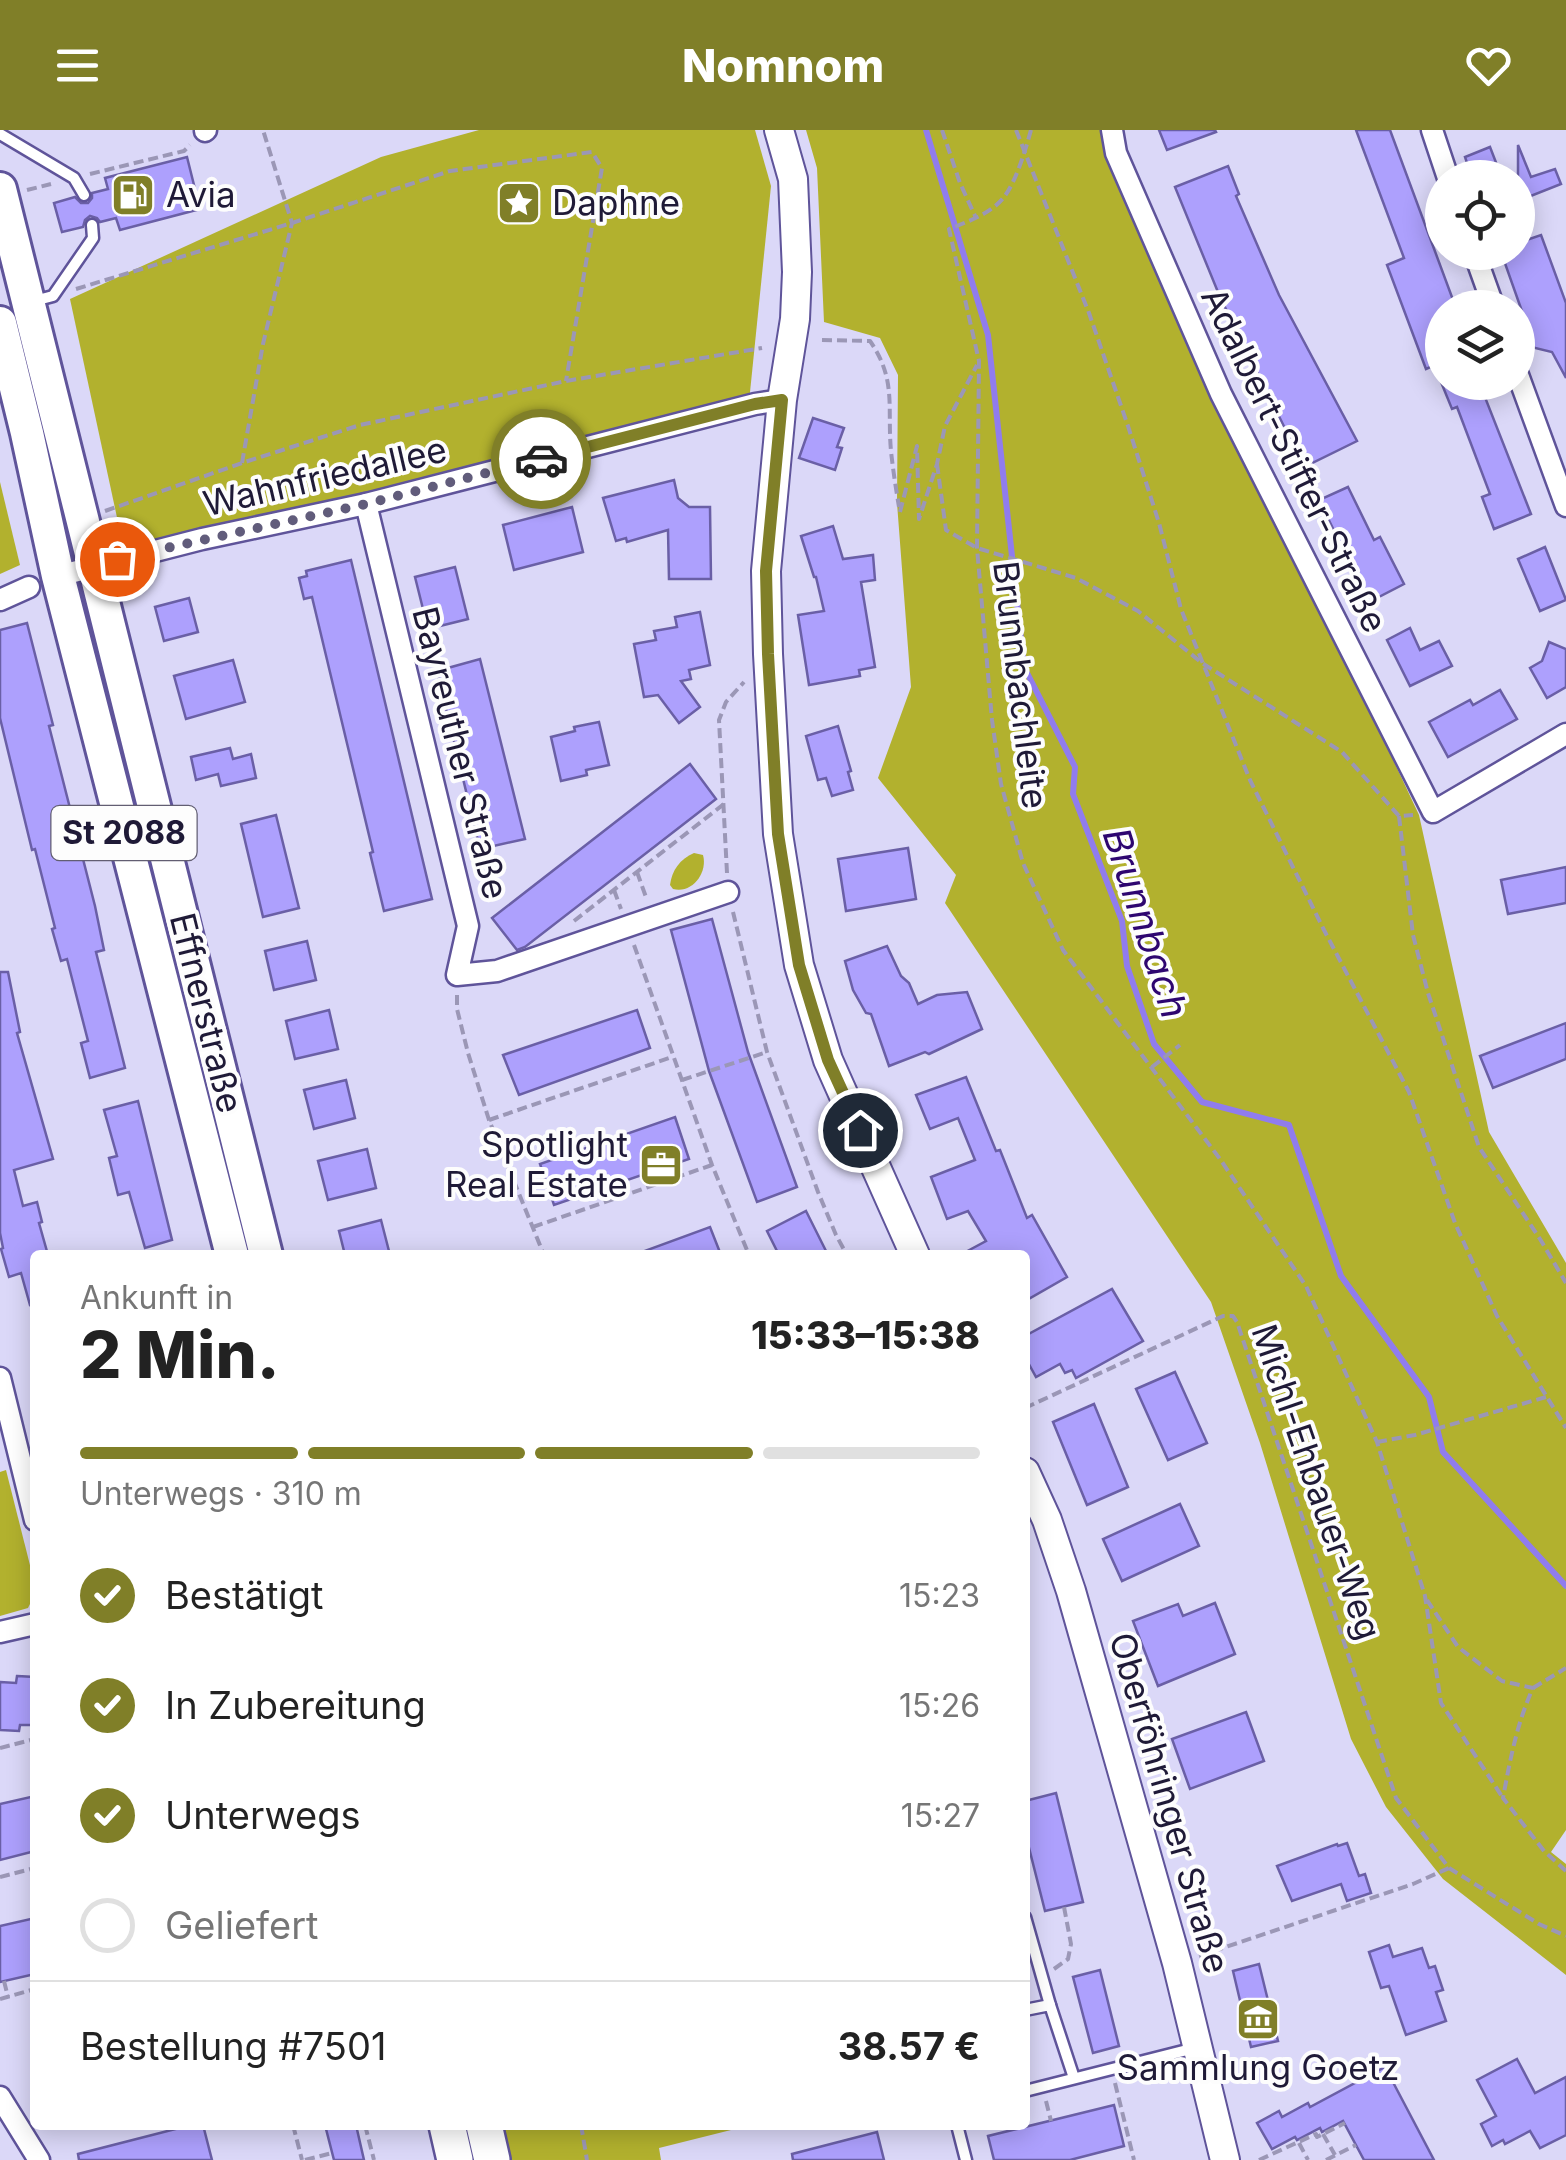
<!DOCTYPE html>
<html lang="de">
<meta charset="utf-8">
<style>
body{margin:0;font-family:Inter,sans-serif;background:#f2f2f2;color:#222;height:100vh;display:flex;flex-direction:column;font-size:38px;white-space:nowrap}
*{box-sizing:border-box;margin:0}
p{font-size:32px;color:#767676}
.icon{flex:none;width:55px;height:55px;fill:none;stroke:currentColor;stroke-width:2;stroke-linecap:round;stroke-linejoin:round}
.map{position:relative;flex:1;overflow:hidden}
.side{position:absolute;left:30px;top:1120px;width:1000px;height:880px;display:flex;flex-direction:column;background:#fff;border-radius:10px;box-shadow:0 5px 25px #0003}
.side>*{flex:none}
.fabs{position:absolute;left:1425px;top:30px;display:grid;gap:20px}
.fabs a{display:grid;place-items:center;width:110px;height:110px;border-radius:50%;background:#fff;box-shadow:0 5px 25px #0003;font-size:50px}
.pin{position:absolute;display:grid;place-items:center;width:85px;height:85px;color:#fff;margin:-42px;border:5px solid #fff;border-radius:50%;box-shadow:0 2px 10px #0007}
.courier{position:absolute;display:grid;place-items:center;width:100px;height:100px;margin:-50px;border:8px solid #807f28;border-radius:50%;background:#fff;color:#222;box-shadow:0 2px 12px #0007}
.summary em{font-style:normal;font-weight:800}
.summary div{display:flex;flex-direction:column-reverse}
.summary{display:flex;align-items:center;justify-content:space-between;height:170px;padding:0 50px}
h1{font-size:65px;font-weight:800;line-height:75px}
.bar{display:grid;grid-template-columns:repeat(4,1fr);gap:15px 10px;align-content:center;height:120px;padding:0 50px}
.bar i{height:12px;border-radius:8px;background:#e0e0e0}
.bar .on{background:#807f28}
.bar p{grid-column:span 4}
.line{display:flex;align-items:center;gap:25px;padding:0 50px;border-top:2px solid #e0e0e0}
.line div{flex:1}
ol{padding:0 50px;list-style:none}
li{display:flex;align-items:center;gap:30px;height:110px}
li p{margin-inline-start:auto}
li .icon{padding:10px;border-radius:50%;background:#807f28;color:#fff;stroke-width:4}
li:last-child{color:#767676}
li i{width:55px;height:55px;border:5px solid #e0e0e0;border-radius:50%}
header{display:flex;justify-content:space-between;align-items:center;height:130px;padding:0 50px;background:#807f28;color:#fff;font-size:45px;font-weight:800}
.map>svg:first-child{display:block}
.green{fill:#b2b12e}
.lines{fill:none;stroke-linecap:round;stroke-linejoin:round}
.stream{stroke:#907cee;stroke-width:6}
.building{fill:#ada0fd;stroke:#6a5fa6;stroke-width:2.5}
.service-casing{stroke:#5f549a;stroke-width:15}
.minor-casing{stroke:#5f549a;stroke-width:25}
.secondary-casing{stroke:#5f549a;stroke-width:32}
.primary-casing{stroke:#5f549a;stroke-width:38}
.trunk-casing{stroke:#5f549a;stroke-width:40}
.path{stroke:#9b97b6;stroke-width:4;stroke-dasharray:10 5;stroke-linecap:butt}
.service{stroke:#fff;stroke-width:10}
.minor{stroke:#fff;stroke-width:20}
.secondary{stroke:#fff;stroke-width:28}
.primary{stroke:#fff;stroke-width:32}
.trunk{stroke:#fff;stroke-width:35}
.done{stroke:#615c7b;stroke-width:10;stroke-dasharray:0 18}
.route{stroke:#807f28;stroke-width:12}
.labels{text-anchor:middle;stroke-width:8;stroke-linejoin:round;paint-order:stroke}
.shield{fill:#fdfdfd;stroke:#625e72;stroke-width:2.5}
.shield-label{font-size:32px;font-weight:bold;fill:#1f1a37}
.poi-label{font-size:35px;fill:#1f1a37;stroke:#fdfdfd;text-anchor:start}
.street-label{font-size:35px;fill:#1f1a37;stroke:#fdfdfd}
.water-label{font-size:38px;font-style:italic;fill:#2e0670;stroke:#fdfdfd}
</style>
<header><svg class="icon" aria-label="menu" viewBox="0 0 24 24"><path d="M4 6h16M4 12h16M4 18h16"/></svg>Nomnom<svg class="icon" aria-label="heart" viewBox="0 0 24 24"><path d="M12 20l-8-8c-3-5 5-10 8-4 3-6 11-1 8 4z"/></svg></header>
<div class="map">
<svg width="1566" height="2030" viewBox="0 0 1566 2030">
<rect width="100%" height="100%" fill="#dbd8f8"/>
<g class="green">
<polygon points="479,0 755,0 771,56 749,272 365,369 124,420 70,169 381,27"/>
<polygon points="806,0 1103,0 1108,27 1188,218 1343,523 1419,685 1489,1002 1566,1133 1566,1700 1551,1722 1566,1734 1566,1845 1443,1749 1386,1677 1351,1609 1260,1313 1211,1172 945,773 956,745 878,648 911,557 897,373 898,245 880,208 824,192 817,38"/>
<polygon points="0,352 20,435 0,444"/>
<path d="M694 723 703 725C708 743 692 764 673 759L670 755C672 740 680 729 694 723Z"/>
<polygon points="6,1340 35,1455 35,1464 28,1478 0,1486 0,1342"/>
<polygon points="503,1995 751,1995 659,2018 661,2030 511,2030"/>
</g>
<g class="lines">
<polyline class="stream" points="926,0 988,205 1024,537 1075,637 1073,664 1122,791 1127,836 1154,914 1202,972 1289,995 1341,1146 1429,1267 1443,1322 1566,1456"/>
</g>
<g class="building">
<polygon points="1159,0 1215,0 1216,2 1167,20"/>
<polygon points="1356,0 1390,0 1456,178 1442,178 1442,232 1426,239 1387,135 1404,128"/>
<polygon points="1518,15 1531,47 1555,39 1561,54 1518,71"/>
<polygon points="1490,17 1502,48 1472,48 1465,27"/>
<polygon points="187,27 200,79 120,100 116,88 100,92 97,88 90,86 85,90 83,97 62,102 54,73 75,67 81,73 88,73 92,68 92,63 108,59 105,48"/>
<polygon points="1228,36 1239,64 1236,66 1279,165 1357,311 1304,337 1220,167 1175,57"/>
<polygon points="1541,105 1566,173 1566,248 1552,222 1531,217 1518,190 1524,187 1501,122 1518,122 1518,113"/>
<polygon points="1441,252 1479,252 1531,384 1494,399 1482,367 1490,364 1457,277 1452,279"/>
<polygon points="813,288 844,298 837,317 842,318 835,340 799,328"/>
<polygon points="674,350 678,368 689,377 710,377 711,449 669,449 668,400 627,412 626,408 616,411 603,368"/>
<polygon points="1348,357 1374,410 1380,407 1404,454 1369,472 1319,370"/>
<polygon points="572,377 583,422 514,440 503,395"/>
<polygon points="833,396 843,429 873,425 875,450 861,452 875,537 859,540 860,546 809,555 798,485 824,481 816,447 814,447 801,406"/>
<polygon points="1545,417 1566,470 1540,481 1518,429"/>
<polygon points="351,430 432,769 384,781 370,723 373,722 312,467 304,469 299,448 307,446 306,441"/>
<polygon points="455,437 468,489 428,499 415,447"/>
<polygon points="189,468 198,502 164,511 155,477"/>
<polygon points="700,482 710,535 689,540 691,549 681,551 700,577 679,593 658,565 644,567 634,514 656,510 654,501 677,497 675,487"/>
<polygon points="27,493 53,595 49,596 95,776 104,820 96,822 125,938 90,948 81,913 88,911 67,829 61,831 52,799 55,798 35,719 32,720 0,588 0,500"/>
<polygon points="1410,498 1420,520 1439,511 1452,536 1410,556 1387,510"/>
<polygon points="1549,512 1566,519 1566,557 1547,568 1530,538 1542,531"/>
<polygon points="480,529 525,709 480,719 437,541"/>
<polygon points="233,530 245,572 186,589 174,546"/>
<polygon points="1500,560 1517,589 1448,627 1429,592 1470,570 1473,575"/>
<polygon points="599,592 609,635 586,640 587,645 561,651 551,607 575,601 574,597"/>
<polygon points="838,596 851,641 848,642 853,660 832,666 826,648 818,650 806,606"/>
<polygon points="230,618 233,629 251,624 256,648 221,656 218,644 196,650 191,627"/>
<polygon points="690,634 716,669 525,817 517,820 492,788"/>
<polygon points="276,685 299,778 263,787 241,694"/>
<polygon points="908,718 916,769 846,781 838,729"/>
<polygon points="1566,737 1566,773 1508,784 1501,750"/>
<polygon points="712,789 748,922 797,1057 757,1072 709,941 671,800"/>
<polygon points="307,811 316,850 274,860 265,821"/>
<polygon points="887,816 901,846 909,853 918,874 937,865 967,862 982,899 929,924 925,922 889,936 871,884 866,883 853,860 845,831"/>
<polygon points="0,842 8,842 20,902 17,903 53,1029 14,1040 23,1076 37,1072 42,1092 39,1093 48,1125 35,1125 35,1174 30,1175 21,1143 9,1147 1,1119 3,1118 0,1103"/>
<polygon points="329,880 338,919 295,929 286,891"/>
<polygon points="637,880 650,918 519,965 503,925"/>
<polygon points="1566,893 1566,929 1493,958 1480,926"/>
<polygon points="966,947 996,1021 1000,1020 1027,1088 1032,1085 1067,1147 1025,1171 1025,1125 960,1125 986,1111 968,1081 947,1089 931,1047 975,1030 958,988 930,999 916,965"/>
<polygon points="346,950 355,988 314,999 304,960"/>
<polygon points="138,971 172,1110 145,1118 129,1062 118,1065 109,1028 117,1026 104,980"/>
<polygon points="675,987 689,1029 554,1075 540,1034"/>
<polygon points="367,1019 376,1058 328,1070 318,1031"/>
<polygon points="806,1081 828,1125 779,1125 767,1101"/>
<polygon points="381,1090 390,1125 345,1125 339,1101"/>
<polygon points="710,1097 721,1125 639,1125 639,1123"/>
<polygon points="1112,1159 1143,1211 1076,1248 1072,1240 1065,1243 1060,1234 1036,1247 1025,1227 1025,1206"/>
<polygon points="1175,1242 1207,1313 1168,1330 1136,1259"/>
<polygon points="1094,1274 1128,1357 1087,1375 1053,1292"/>
<polygon points="1180,1374 1199,1416 1122,1451 1103,1409"/>
<polygon points="1215,1473 1235,1524 1158,1556 1133,1491 1178,1474 1183,1486"/>
<polygon points="17,1546 35,1547 35,1595 20,1595 19,1601 0,1600 0,1552 16,1553"/>
<polygon points="1246,1582 1264,1631 1190,1659 1172,1609"/>
<polygon points="1056,1663 1083,1772 1045,1781 1025,1702 1025,1671"/>
<polygon points="35,1666 35,1721 0,1730 0,1674"/>
<polygon points="1347,1713 1359,1746 1365,1744 1371,1763 1347,1771 1341,1754 1292,1771 1277,1736 1337,1714 1338,1716"/>
<polygon points="35,1788 35,1844 0,1852 0,1796"/>
<polygon points="1389,1815 1393,1827 1422,1818 1429,1838 1435,1836 1443,1860 1436,1862 1446,1891 1406,1905 1389,1856 1381,1858 1369,1822"/>
<polygon points="1259,1834 1278,1911 1251,1917 1233,1841"/>
<polygon points="1100,1840 1119,1916 1093,1923 1073,1847"/>
<polygon points="1517,1929 1535,1963 1566,1947 1566,2005 1540,2018 1530,2001 1505,2014 1503,2010 1492,2016 1481,1994 1496,1986 1477,1950"/>
<polygon points="1385,1937 1434,2030 1364,2030 1343,1991 1322,2002 1320,1998 1297,2010 1295,2007 1272,2019 1257,1993 1279,1981 1282,1987 1308,1973 1310,1977"/>
<polygon points="1114,1975 1124,2016 1070,2030 994,2030 988,2006"/>
<polygon points="191,1995 203,1995 212,2030 79,2030 78,2024"/>
<polygon points="325,1995 356,1995 364,2030 334,2030"/>
<polygon points="877,2002 884,2030 793,2030 792,2024"/>
</g>
<g class="lines">
<g class="service-casing">
<g id="service">
<polyline points="0,4 74,48 84,65"/>
<polyline points="34,171 53,166 93,108 92,95"/>
<polyline points="1025,1787 1050,1875"/>
<polyline points="1025,1880 1050,1875 1074,1948"/>
<polyline points="1025,1961 1195,1918"/>
<polyline points="957,1995 966,2030"/>
</g>
</g>
<g class="minor-casing">
<g id="minor">
<polyline points="1112,0 1116,23 1221,264 1433,682 1566,604"/>
<polyline points="1432,0 1448,48"/>
<polyline points="205,1 206,0"/>
<polyline points="1474,122 1494,178"/>
<polyline points="1518,245 1566,376"/>
<polyline points="366,374 468,796 457,845 497,841 728,762"/>
<polyline points="58,446 202,409 366,374 755,274 782,270"/>
<polyline points="0,470 29,457"/>
<polyline points="0,1248 35,1390"/>
<polyline points="0,1502 35,1494"/>
<polyline points="0,1967 39,2030"/>
</g>
</g>
<g class="secondary-casing">
<g id="secondary">
<polyline points="779,0 793,49 797,142 795,189 782,270 766,441 768,524 778,704 799,835 828,930 915,1125"/>
<polyline points="1025,1342 1047,1390 1071,1461 1177,1833 1225,2030"/>
</g>
</g>
<g class="primary-casing">
<g id="primary">
<polyline points="0,59 266,1125"/>
<polyline points="0,193 27,303 58,446 232,1125"/>
</g>
</g>
<g class="trunk-casing">
<g id="trunk">
<polyline points="447,1995 455,2030"/>
<polyline points="484,1995 492,2030"/>
</g>
</g>
<g class="path">
<polyline points="942,0 960,53 976,88"/>
<polyline points="1016,0 1089,183 1128,296 1159,393 1181,479 1250,650 1324,800 1409,962 1455,1093 1497,1186 1566,1298"/>
<path d="M1031 0C1026 18 1016 52 1004 67 992 83 967 92 949 99L979 231 977 418 992 590 1001 654 1023 733 1063 820 1220 1029 1306 1156 1377 1312 1425 1466 1441 1573 1503 1668"/>
<polyline points="90,44 184,21 190,15"/>
<polyline points="27,60 51,54"/>
<polyline points="76,159 292,93 450,41 592,22 602,38 566,251"/>
<path d="M822 210 870 211C897 250 887 277 891 321 893 340 896 359 899 377"/>
<polyline points="242,333 263,214 292,93 263,0"/>
<polyline points="937,334 946,400 977,418 1076,448 1138,481 1202,533 1342,622 1399,686 1413,685"/>
<polyline points="105,381 242,333 360,295 566,251 762,218"/>
<polyline points="900,382 917,316 919,389 937,334 945,296 977,235"/>
<polyline points="1399,686 1413,805 1428,863 1479,1017 1540,1109 1566,1153"/>
<polyline points="637,742 647,770"/>
<polyline points="727,743 719,590 726,572 744,552"/>
<polyline points="614,760 621,779"/>
<polyline points="733,782 767,922 818,1062 836,1105 847,1125"/>
<polyline points="574,791 724,674"/>
<polyline points="634,815 712,1035 749,1125"/>
<polyline points="457,865 457,879 468,923 489,990 544,1125"/>
<polyline points="1152,937 1180,915"/>
<polyline points="682,950 767,922"/>
<polyline points="489,990 672,927"/>
<polyline points="533,1097 712,1035"/>
<polyline points="1025,1278 1223,1186 1233,1186 1237,1192 1396,1668 1449,1738 1539,1794 1566,1806"/>
<polyline points="1377,1312 1415,1305 1546,1267"/>
<path d="M1427 1470 1458 1517 1502 1551 1533 1558C1517 1593 1510 1630 1503 1668L1544 1721 1566 1741"/>
<polyline points="1533,1558 1566,1538"/>
<polyline points="0,1618 35,1609"/>
<polyline points="0,1747 35,1738"/>
<polyline points="1199,1826 1413,1754 1449,1738"/>
<polyline points="1054,1839 1068,1829 1071,1814 1064,1777"/>
<polyline points="4,1851 8,1867"/>
<polyline points="0,1869 35,1859"/>
<polyline points="1115,1953 1134,2030"/>
<polyline points="1046,1971 1051,1991"/>
<polyline points="293,1995 302,2030"/>
<polyline points="365,1995 374,2030"/>
<polyline points="559,1995 560,1998 570,1995"/>
<polyline points="581,1995 587,2030"/>
<polyline points="1323,2004 1335,2025"/>
<polyline points="1299,2013 1308,2030"/>
<polyline points="305,2030 332,2023"/>
<polyline points="1259,2030 1316,2004 1317,2007 1345,1993"/>
<polyline points="1326,2030 1356,2015"/>
</g>
<use href="#service" class="service"/>
<use href="#minor" class="minor"/>
<use href="#secondary" class="secondary"/>
<use href="#primary" class="primary"/>
<use href="#trunk" class="trunk"/>
</g>
<g class="lines">
<polyline class="done" points="117,429 366,374 541,329"/>
<polyline class="route" points="541,329 755,274 782,270 766,441 768,524 778,704 799,835 828,930 860,1000"/>
</g>
<defs>
<g id="fuel-square" transform="scale(2.25)"><rect x="-9" y="-9" width="18" height="18" rx="4" fill="#807f28" stroke="#fdfdfd"/><path d="M-5.5-6h7V0h2V4h1.3V-2.5L3-4.5l.8-.8L6-3V5H2.5V1h-1V6h-7ZM-4.2-4.7v3.2H.2V-4.7Z" fill="#fff"/></g>
<g id="sight-square" transform="scale(2.25)"><rect x="-9" y="-9" width="18" height="18" rx="4" fill="#807f28" stroke="#fdfdfd"/><path d="M0-6L1.8-2.2L6-1.7L2.9 1.2L3.7 5.4L0 3.3L-3.7 5.4L-2.9 1.2L-6-1.7L-1.8-2.2Z" fill="#fff"/></g>
<g id="office-square" transform="scale(2.25)"><rect x="-9" y="-9" width="18" height="18" rx="4" fill="#807f28" stroke="#fdfdfd"/><path d="M-6-3h4V-5.5h4V-3h4V5H-6ZM-1-4.5V-3h2v-1.5ZM-6 0V1H6V0Z" fill="#fff"/></g>
<g id="museum-square" transform="scale(2.25)"><rect x="-9" y="-9" width="18" height="18" rx="4" fill="#807f28" stroke="#fdfdfd"/><path d="M0-6L6-3V-2H-6V-3ZM-5-1h2V3h-2ZM-1-1h2V3h-2ZM3-1h2V3H3ZM-6 4H6V6H-6Z" fill="#fff"/></g>
</defs>
<g fill-rule="evenodd">
<use href="#fuel-square" x="133" y="65"/>
<use href="#sight-square" x="519" y="73"/>
<use href="#office-square" x="661" y="1035"/>
<use href="#museum-square" x="1258" y="1889"/>
</g>
<g class="labels">
<rect class="shield" x="51.5" y="676" width="145" height="54" rx="8"/>
<g class="shield-label">
<text x="124" y="714">St 2088</text>
</g>
<g class="poi-label">
<text x="166" y="77">Avia</text>
<text x="552" y="85">Daphne</text>
<text x="628" y="1027" text-anchor="end">Spotlight<tspan x="628" dy="40">Real Estate</tspan></text>
<text x="1258" y="1950" text-anchor="middle">Sammlung Goetz</text>
</g>
<g class="street-label">
<text transform="translate(1294 330) rotate(64)" y="12">Adalbert-Stifter-Straße</text>
<text transform="translate(325 347) rotate(-13)" y="12">Wahnfriedallee</text>
<text transform="translate(1020 555) rotate(83)" y="12">Brunnbachleite</text>
<text transform="translate(460 623) rotate(76)" y="12">Bayreuther Straße</text>
<text transform="translate(206 883) rotate(76)" y="12">Effnerstraße</text>
<text transform="translate(1316 1352) rotate(71)" y="12">Michl-Ehbauer-Weg</text>
<text transform="translate(1169 1673) rotate(74)" y="12">Oberföhringer Straße</text>
</g>
<g class="water-label">
<text transform="translate(1145 793) rotate(72)" y="13">Brunnbach</text>
</g>
</g>
</svg>
<div class="fabs">
<a><svg class="icon" aria-label="locate" viewBox="0 0 24 24"><circle cx="12" cy="12" r="6"/><path d="M12 2v4M12 18v4M2 12h4M18 12h4"/></svg></a>
<a><svg class="icon" aria-label="layers" viewBox="0 0 24 24"><path d="M12 4l9 5-9 5-9-5zM3 14l9 5 9-5"/></svg></a>
</div>
<div class="pin" style="left:117px;top:429px;background:#ea580c"><svg class="icon" aria-label="bag" viewBox="0 0 24 24"><path d="M5 8h14l-1 12H6zM9 8a3 3 0 0 1 6 0"/></svg></div>
<div class="pin" style="left:860px;top:1000px;background:#1f2937"><svg class="icon" aria-label="home" viewBox="0 0 24 24"><path d="M3 11l9-7 9 7M6 9v11h12V9"/></svg></div>
<div class="courier" style="left:541px;top:329px"><svg class="icon" aria-label="car" viewBox="0 0 24 24"><path d="M5 17H2v-5l4-1 3-4h7l3 4 3 1v5h-3M9 17h6M6 11h13"/><circle cx="7" cy="17" r="2"/><circle cx="17" cy="17" r="2"/></svg></div>
<section class="side">
<div class="summary"><div><h1>2 Min.</h1><p>Ankunft in</p></div><em>15:33–15:38</em></div>
<div class="bar"><i class="on"></i><i class="on"></i><i class="on"></i><i></i><p>Unterwegs · 310 m</p></div>
<ol>
<li><svg class="icon" aria-label="check" viewBox="0 0 24 24"><path d="M5 12l5 5 9-10"/></svg>Bestätigt<p>15:23</p></li>
<li><svg class="icon" aria-label="check" viewBox="0 0 24 24"><path d="M5 12l5 5 9-10"/></svg>In Zubereitung<p>15:26</p></li>
<li><svg class="icon" aria-label="check" viewBox="0 0 24 24"><path d="M5 12l5 5 9-10"/></svg>Unterwegs<p>15:27</p></li>
<li><i></i>Geliefert</li>
</ol>
<div class="line" style="height:130px"><div>Bestellung #7501</div><b>38.57 €</b></div>
</section>
</div>
